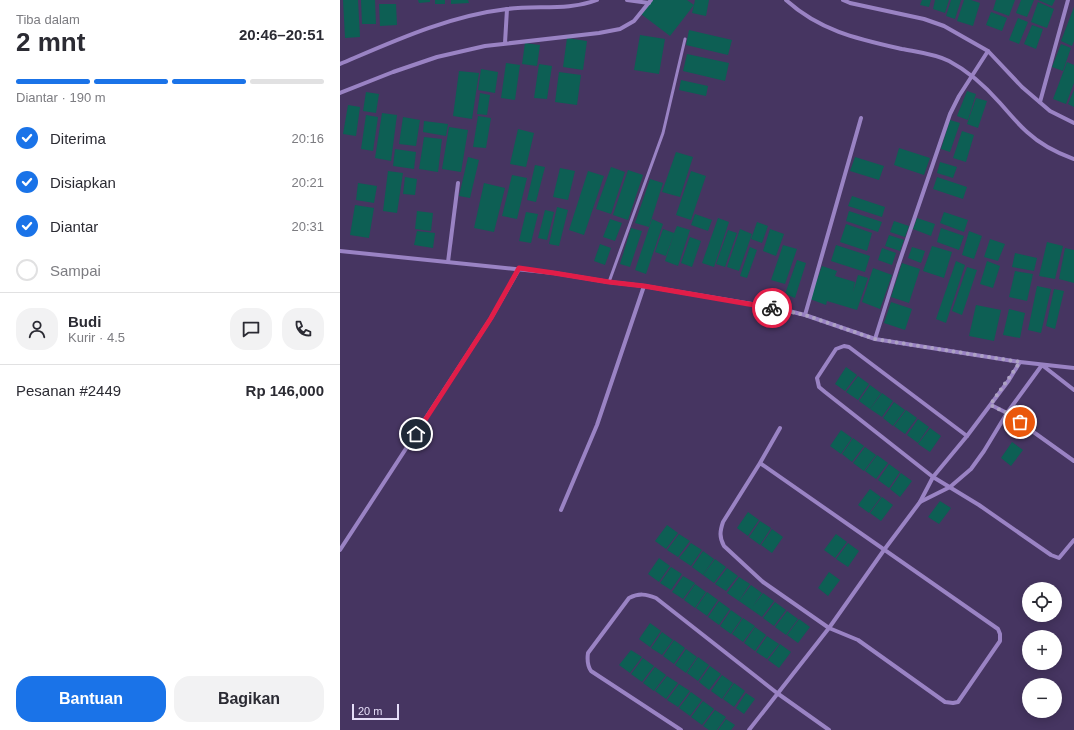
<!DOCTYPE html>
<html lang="id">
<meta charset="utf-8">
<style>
body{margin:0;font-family:Arial,sans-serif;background:#f2f2f3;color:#2b2b33;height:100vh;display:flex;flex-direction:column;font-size:15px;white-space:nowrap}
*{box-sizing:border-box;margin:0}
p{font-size:13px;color:#7c7c81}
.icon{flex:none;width:22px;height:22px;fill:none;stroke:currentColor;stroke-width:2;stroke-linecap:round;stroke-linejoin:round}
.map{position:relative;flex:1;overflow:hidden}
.details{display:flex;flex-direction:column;background:#fff;width:340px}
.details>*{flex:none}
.tools{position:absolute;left:682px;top:582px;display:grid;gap:8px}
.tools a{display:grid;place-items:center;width:40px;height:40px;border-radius:50%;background:#fff;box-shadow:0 2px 10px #0003;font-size:20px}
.scale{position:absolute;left:12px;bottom:10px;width:47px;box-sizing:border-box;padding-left:4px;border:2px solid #e5ddf8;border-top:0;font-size:11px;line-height:14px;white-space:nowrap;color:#e5ddf8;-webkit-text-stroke:3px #463561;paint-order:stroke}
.pin{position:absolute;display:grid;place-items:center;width:34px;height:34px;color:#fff;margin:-17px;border:2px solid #fff;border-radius:50%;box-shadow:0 1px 4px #0007}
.courier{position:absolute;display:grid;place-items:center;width:40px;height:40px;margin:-20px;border:3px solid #e11d48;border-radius:50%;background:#fff;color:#222;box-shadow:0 1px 5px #0007}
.overview em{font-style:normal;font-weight:800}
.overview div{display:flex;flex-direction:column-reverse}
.overview{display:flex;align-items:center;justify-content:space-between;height:68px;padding:0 16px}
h1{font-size:26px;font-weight:800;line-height:30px}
.bar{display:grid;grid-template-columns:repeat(4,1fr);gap:6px 4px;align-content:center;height:48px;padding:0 16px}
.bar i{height:5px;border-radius:3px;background:#e1e1e2}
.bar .selected{background:#1a73e8}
.bar p{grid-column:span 4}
.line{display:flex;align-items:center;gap:10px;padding:0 16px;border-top:1px solid #e1e1e2}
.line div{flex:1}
.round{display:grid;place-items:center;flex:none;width:42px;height:42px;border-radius:16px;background:#f2f2f3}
ol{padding:0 16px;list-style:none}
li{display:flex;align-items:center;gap:12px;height:44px}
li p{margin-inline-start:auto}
li .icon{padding:4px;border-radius:50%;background:#1a73e8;color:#fff;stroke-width:4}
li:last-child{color:#7c7c81}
li i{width:22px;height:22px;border:2px solid #e1e1e2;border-radius:50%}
.action{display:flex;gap:8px;margin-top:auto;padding:8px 16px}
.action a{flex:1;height:46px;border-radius:16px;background:#1a73e8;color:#fff;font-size:16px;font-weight:800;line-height:46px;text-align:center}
.action a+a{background:#f2f2f3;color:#2b2b33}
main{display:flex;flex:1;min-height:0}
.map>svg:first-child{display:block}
.building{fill:#0d5f54}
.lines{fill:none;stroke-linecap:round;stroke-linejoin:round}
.service{stroke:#9a83c4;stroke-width:3}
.minor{stroke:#9a83c4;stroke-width:4}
.done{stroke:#ada2c3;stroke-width:4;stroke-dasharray:0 7.2}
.route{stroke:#e11d48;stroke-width:5}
</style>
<main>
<section class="details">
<div class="overview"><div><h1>2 mnt</h1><p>Tiba dalam</p></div><em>20:46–20:51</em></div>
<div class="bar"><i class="selected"></i><i class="selected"></i><i class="selected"></i><i></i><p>Diantar · 190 m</p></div>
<ol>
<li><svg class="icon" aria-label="check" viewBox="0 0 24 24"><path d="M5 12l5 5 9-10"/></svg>Diterima<p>20:16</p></li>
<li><svg class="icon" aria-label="check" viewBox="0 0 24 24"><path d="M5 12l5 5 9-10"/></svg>Disiapkan<p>20:21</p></li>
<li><svg class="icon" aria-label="check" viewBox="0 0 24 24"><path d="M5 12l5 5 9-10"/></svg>Diantar<p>20:31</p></li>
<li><i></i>Sampai</li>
</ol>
<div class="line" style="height:72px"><a class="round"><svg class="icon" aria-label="person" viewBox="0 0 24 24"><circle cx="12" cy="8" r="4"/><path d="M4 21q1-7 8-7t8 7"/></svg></a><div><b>Budi</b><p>Kurir · 4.5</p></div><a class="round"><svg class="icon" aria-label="chat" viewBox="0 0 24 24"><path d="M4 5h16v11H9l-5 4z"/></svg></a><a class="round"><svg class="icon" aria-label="phone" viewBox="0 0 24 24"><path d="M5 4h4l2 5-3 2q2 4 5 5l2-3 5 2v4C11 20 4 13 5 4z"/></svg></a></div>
<div class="line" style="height:52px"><div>Pesanan #2449</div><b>Rp 146,000</b></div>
<div class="action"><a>Bantuan</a><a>Bagikan</a></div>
</section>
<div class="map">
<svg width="734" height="730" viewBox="0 0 734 730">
<rect width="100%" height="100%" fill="#463561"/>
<g class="building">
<polygon points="3,0 18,0 20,37 5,38"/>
<polygon points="21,0 35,0 36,24 22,24"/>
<polygon points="78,0 90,0 90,2 79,3"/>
<rect x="95" y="0" width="10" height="4"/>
<polygon points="111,0 128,0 129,3 111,4"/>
<polygon points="312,0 347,0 354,5 330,36 301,14"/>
<polygon points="355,0 369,0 366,16 352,13"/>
<polygon points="582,0 591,0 589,7 580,5"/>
<polygon points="595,0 609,0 605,13 593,9"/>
<polygon points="611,0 621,0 615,19 606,16"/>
<polygon points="624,0 631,0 640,3 633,26 617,21"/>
<polygon points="656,0 675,0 669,16 653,10"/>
<polygon points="681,0 694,0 687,17 676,13"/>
<polygon points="698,0 715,0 712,6"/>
<polygon points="698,2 714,9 707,28 691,22"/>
<polygon points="39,4 56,4 57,25 40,26"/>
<polygon points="734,7 734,41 732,46 721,41"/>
<polygon points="651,12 667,18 662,31 646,25"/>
<polygon points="678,18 688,22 679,44 669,40"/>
<polygon points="692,25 703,29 696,49 684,44"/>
<polygon points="349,30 392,40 388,55 346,45"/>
<polygon points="300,35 325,39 319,74 294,70"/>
<polygon points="227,38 247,41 243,70 223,67"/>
<polygon points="185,43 200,45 197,66 182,64"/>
<polygon points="721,44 731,48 723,71 712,67"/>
<polygon points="347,54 389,63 385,81 343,71"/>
<polygon points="727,62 734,65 734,83 726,104 713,99"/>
<polygon points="166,63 180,65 175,100 161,98"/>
<polygon points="199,64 212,66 207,99 194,98"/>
<polygon points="141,69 158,72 155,93 138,90"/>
<polygon points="119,71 139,73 132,119 113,116"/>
<polygon points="219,72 241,75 237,105 215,102"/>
<polygon points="341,80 368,86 366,96 339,90"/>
<polygon points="734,90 734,107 728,104"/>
<polygon points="627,91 636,94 628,120 617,116"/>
<polygon points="26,92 39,94 36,113 23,111"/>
<polygon points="140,93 150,95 147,115 137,114"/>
<polygon points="636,98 647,101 638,128 627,124"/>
<polygon points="8,105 20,107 16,136 3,134"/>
<polygon points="42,113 57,115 51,161 35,158"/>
<polygon points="26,115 38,117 33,151 21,149"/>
<polygon points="138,116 151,118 146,148 133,147"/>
<polygon points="63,117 80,120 76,146 59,144"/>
<polygon points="610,120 620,123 610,152 601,149"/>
<polygon points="84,121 108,124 106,136 83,132"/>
<polygon points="109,127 128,130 121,172 102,169"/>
<polygon points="178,129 194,133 186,167 170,164"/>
<polygon points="622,131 634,135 626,162 613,158"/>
<polygon points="84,137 102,139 98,172 79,169"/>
<polygon points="559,148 590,158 584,175 554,165"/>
<polygon points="55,149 76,152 74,169 53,166"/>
<polygon points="336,152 353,157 340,197 322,192"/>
<polygon points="128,157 139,160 130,198 119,196"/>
<polygon points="515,157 544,166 539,180 510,171"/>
<polygon points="600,162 617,167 613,178 597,173"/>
<polygon points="195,165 205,167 196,202 187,200"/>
<polygon points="271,167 285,172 271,214 256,209"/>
<polygon points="220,168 235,171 228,200 213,197"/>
<polygon points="288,170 303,175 288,220 273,215"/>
<polygon points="48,171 63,173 57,213 43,211"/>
<polygon points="248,171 264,176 244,235 229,230"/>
<polygon points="351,171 366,176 351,220 336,215"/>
<polygon points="172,175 187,178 177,219 162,216"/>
<polygon points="65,177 77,179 75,195 63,194"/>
<polygon points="597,177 627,187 623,199 593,189"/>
<polygon points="310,179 323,183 309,227 295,223"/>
<polygon points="18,183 37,186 34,203 16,200"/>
<polygon points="144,183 165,188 154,232 134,228"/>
<polygon points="512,196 545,207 542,217 508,206"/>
<polygon points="15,205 34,208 29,238 10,235"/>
<polygon points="217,207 228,210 219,246 209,244"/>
<polygon points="205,210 214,212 207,240 198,238"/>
<polygon points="77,211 93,213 91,231 75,229"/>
<polygon points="509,211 542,222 538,232 506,221"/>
<polygon points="186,212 198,214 191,243 179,241"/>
<polygon points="604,212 628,220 624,232 600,223"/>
<polygon points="355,214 372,220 368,231 351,225"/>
<polygon points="378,218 389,222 374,267 362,263"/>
<polygon points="577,218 595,224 591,236 573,229"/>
<polygon points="270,219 282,223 275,241 263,237"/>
<polygon points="312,219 323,224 306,274 295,270"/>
<polygon points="554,221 569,226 565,237 550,232"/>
<polygon points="417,222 428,226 422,243 411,239"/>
<polygon points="506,224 532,233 527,251 500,242"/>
<polygon points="337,226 350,230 338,266 325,261 334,234 326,256 315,252 323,229 334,233"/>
<polygon points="291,228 302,231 290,267 280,264"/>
<polygon points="601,228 624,236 619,250 597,242"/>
<polygon points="400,229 412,234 399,271 387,267"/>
<polygon points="430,229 444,234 436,256 423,251"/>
<polygon points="388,230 397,233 385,267 376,264"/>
<polygon points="77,231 95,233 93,248 74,245"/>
<polygon points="629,231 642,236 634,259 622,255"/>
<polygon points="549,235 564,240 560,251 545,246"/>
<polygon points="350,237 361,241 352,267 341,263"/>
<polygon points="650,239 665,244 658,261 644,257"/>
<polygon points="707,242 723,246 715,279 699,276"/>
<polygon points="260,244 271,248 265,265 254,261"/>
<polygon points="443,245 457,249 445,284 431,280"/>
<polygon points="496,245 530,256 525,272 491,261"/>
<polygon points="592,246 612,252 604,278 583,271"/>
<polygon points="410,247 417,250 407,278 400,276"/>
<polygon points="572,247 585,251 581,263 568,258"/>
<polygon points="542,248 556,253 552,265 538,260"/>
<polygon points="725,248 734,250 734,283 719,279"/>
<polygon points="675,253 697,258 694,271 672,267"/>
<polygon points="457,260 466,263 455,298 445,294"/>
<polygon points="616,261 625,265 606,323 596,319"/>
<polygon points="647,261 660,266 653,288 640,284"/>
<polygon points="562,263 580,269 569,303 551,297"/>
<polygon points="482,266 497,271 495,276 515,282 513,292 518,275 528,278 517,310 487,301 486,305 470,299"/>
<polygon points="627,267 637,270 622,315 612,311"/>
<polygon points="533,268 552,275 540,309 522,302"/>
<polygon points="675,271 693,274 687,301 669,297"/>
<polygon points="697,286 711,289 701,333 688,330"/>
<polygon points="714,289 724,291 715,329 706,326"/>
<polygon points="551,302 572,309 565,330 544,323"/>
<polygon points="636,305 661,310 654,341 629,336"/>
<polygon points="669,309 685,313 680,338 663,335"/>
<polygon points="506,367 517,375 505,391 495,384"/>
<polygon points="518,376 529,384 518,400 506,392"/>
<polygon points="530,385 541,393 530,409 519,401"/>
<polygon points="542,393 553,401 542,417 530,409"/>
<polygon points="554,402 565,410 553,426 543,418"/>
<polygon points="566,410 577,418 565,434 554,426"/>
<polygon points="578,419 589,427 578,443 567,435"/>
<polygon points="590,428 601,436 590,452 578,444"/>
<polygon points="501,430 512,438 501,454 490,446"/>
<polygon points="513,438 524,446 512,462 502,454"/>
<polygon points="672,442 683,450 671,466 661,458"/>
<polygon points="525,447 536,455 524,471 513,463"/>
<polygon points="537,455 548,463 536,479 525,471"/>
<polygon points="549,464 560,472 549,488 538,480"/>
<polygon points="561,473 572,481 560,497 550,489"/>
<polygon points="530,489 541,497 529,513 518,505"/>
<polygon points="542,497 553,505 541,521 530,513"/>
<polygon points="600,501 611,508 599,524 588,517"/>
<polygon points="408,512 419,520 408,536 397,528"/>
<polygon points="420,521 431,528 420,545 409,537"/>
<polygon points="327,525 338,533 326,549 315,541"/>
<polygon points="432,529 443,537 432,553 421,545"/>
<polygon points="339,534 350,541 338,557 327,550"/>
<polygon points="496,534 507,542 495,558 484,550"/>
<polygon points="351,543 362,550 351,566 339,558"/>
<polygon points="508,543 519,551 508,567 496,559"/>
<polygon points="363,551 374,559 363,575 352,567"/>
<polygon points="319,558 330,566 319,582 308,574"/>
<polygon points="375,559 386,567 374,583 363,575"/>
<polygon points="331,567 342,574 331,590 320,583"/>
<polygon points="387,568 398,576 386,591 375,584"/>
<polygon points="489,572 500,580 488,596 478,588"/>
<polygon points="343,576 355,583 343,599 332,592"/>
<polygon points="399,577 410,584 399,601 387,593"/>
<polygon points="355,584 366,592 355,608 344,600"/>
<polygon points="411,585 422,593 413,606 423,593 434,601 422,617 399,601"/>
<polygon points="367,592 378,600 367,616 356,608"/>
<polygon points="379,601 390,609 379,625 368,617"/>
<polygon points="435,602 446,610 434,626 423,618"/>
<polygon points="391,610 402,618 391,634 380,626"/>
<polygon points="447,611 458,619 446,635 435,627"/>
<polygon points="403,618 415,626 403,642 392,634"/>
<polygon points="459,619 470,627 458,643 447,635"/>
<polygon points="310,623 321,631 310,647 299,639"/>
<polygon points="415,627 426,635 415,651 404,643"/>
<polygon points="322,632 333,640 322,655 311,648"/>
<polygon points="427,636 439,644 427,659 416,652"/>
<polygon points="334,640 345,648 334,664 323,656"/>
<polygon points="440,644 451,652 439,668 428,660"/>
<polygon points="346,649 357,657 346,673 335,665"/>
<polygon points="291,650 302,657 290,673 279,665"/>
<polygon points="358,657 369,665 358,681 347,673"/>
<polygon points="303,658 314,666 302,682 291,674"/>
<polygon points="370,666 381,674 369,690 359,682"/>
<polygon points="315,667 326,675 314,691 303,683"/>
<polygon points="382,675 393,683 382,699 371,691"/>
<polygon points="327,676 338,683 326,699 315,691"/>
<polygon points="394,683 405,691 394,707 383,699"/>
<polygon points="339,684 350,691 338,707 327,700"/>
<polygon points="351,692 362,700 350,716 339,708"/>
<polygon points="406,693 415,699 404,714 396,708"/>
<polygon points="363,701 374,709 362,725 351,717"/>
<polygon points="375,710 386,717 377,730 369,730 363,726"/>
<polygon points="386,719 395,725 391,730 378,730"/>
</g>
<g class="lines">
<polyline class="service" points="269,282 323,133 345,39"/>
<g class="minor">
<polyline points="287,0 309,3"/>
<path d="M446 0C480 31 518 39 562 49 577 52 595 54 609 61 628 71 646 87 660 103 669 113 677 123 687 132 700 144 717 153 734 159"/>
<polyline points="503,0 510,3 584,19 604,26 648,51 682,87 710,111 734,123"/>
<polyline points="165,43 167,9"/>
<path d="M0 64C54 41 108 16 167 9 197 5 228 11 257 0"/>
<polyline points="0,93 53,72 97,57 145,46 259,33 280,29 294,21 311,0"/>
<polyline points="700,102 728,0"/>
<polyline points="0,251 214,273 269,282 304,286 441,309 465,315 535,339 680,362 734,368"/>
<polyline points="108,262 118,183"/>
<polyline points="465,315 521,118"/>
<polyline points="535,339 558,266 610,114 619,96 648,51"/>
<polyline points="651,405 667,413 734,461"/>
<polyline points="627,436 509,347 504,346 496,349 477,378 479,387 485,392 593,477 639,505 711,555 719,558 734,540"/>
<path d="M420 463 658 629 660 634V641L618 702 613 703 605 702 518 640 489 628 423 582 384 546C379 537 380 531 383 522L420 463 440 428"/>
<polyline points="580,502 610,487 631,469 644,451 667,413 702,365 734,390"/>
<polyline points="221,510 257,425 304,286"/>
<polyline points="0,550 151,318 179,269"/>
<path d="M341 730 251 671C247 665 247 660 248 653L289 598C299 593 306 594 316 598L437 693 489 730"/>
<polyline points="409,730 489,628 544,550 580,502 593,477 627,436 669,380 680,362"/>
</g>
</g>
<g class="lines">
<polyline class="done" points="432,308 465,315 535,339 680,362 650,405 667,413 680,422"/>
<polyline class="route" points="76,434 151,318 179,268 214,273 269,282 304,286 432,308"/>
</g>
</svg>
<div class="tools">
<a><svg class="icon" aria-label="locate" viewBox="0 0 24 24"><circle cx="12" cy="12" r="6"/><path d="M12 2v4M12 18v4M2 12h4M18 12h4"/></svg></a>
<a>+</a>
<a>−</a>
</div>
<div class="scale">20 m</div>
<div class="pin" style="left:680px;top:422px;background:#ea580c"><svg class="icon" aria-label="bag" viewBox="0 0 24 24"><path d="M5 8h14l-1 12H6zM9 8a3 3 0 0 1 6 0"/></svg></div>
<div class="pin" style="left:76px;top:434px;background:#1f2937"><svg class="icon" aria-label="home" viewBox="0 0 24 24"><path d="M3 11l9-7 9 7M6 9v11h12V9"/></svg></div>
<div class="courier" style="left:432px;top:308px"><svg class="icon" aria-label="bike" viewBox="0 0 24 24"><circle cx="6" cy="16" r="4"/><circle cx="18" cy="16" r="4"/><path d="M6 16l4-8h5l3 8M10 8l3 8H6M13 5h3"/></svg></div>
</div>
</main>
